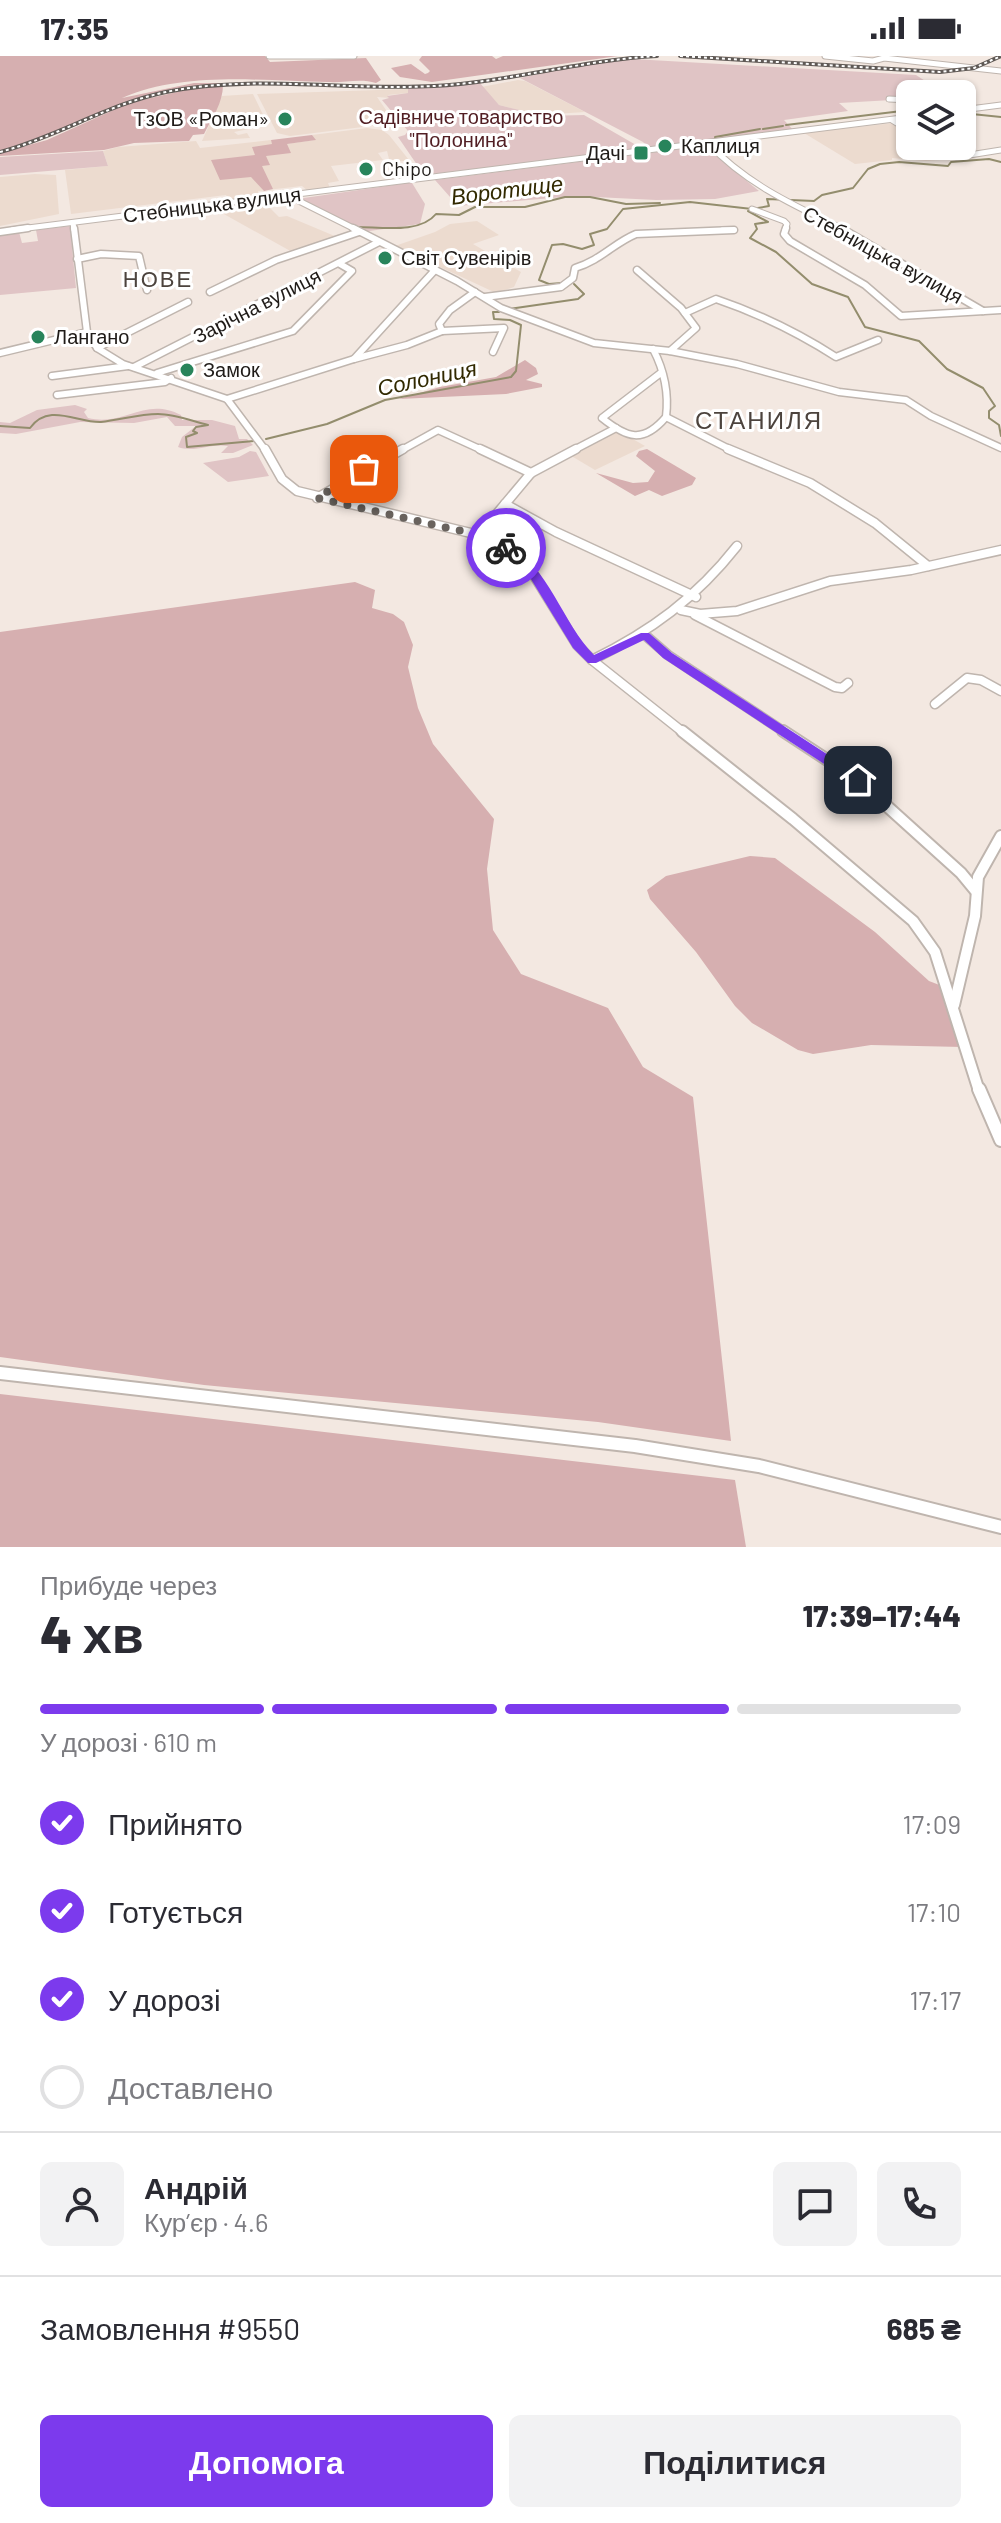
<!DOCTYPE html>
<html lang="uk">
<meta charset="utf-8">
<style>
body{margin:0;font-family:Barlow,sans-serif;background:#f2f2f3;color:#2b2b33;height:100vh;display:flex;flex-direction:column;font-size:30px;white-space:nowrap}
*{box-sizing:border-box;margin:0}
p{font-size:26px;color:#7c7c81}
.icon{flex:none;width:44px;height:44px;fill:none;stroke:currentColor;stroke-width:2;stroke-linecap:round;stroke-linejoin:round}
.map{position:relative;height:1491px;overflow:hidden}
.sheet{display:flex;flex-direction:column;background:#fff;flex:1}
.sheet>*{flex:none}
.controls{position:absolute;left:896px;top:24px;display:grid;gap:16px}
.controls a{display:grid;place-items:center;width:80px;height:80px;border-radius:12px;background:#fff;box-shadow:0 2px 6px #0004;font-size:40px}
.pin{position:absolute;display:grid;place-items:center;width:68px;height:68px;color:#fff;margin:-34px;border-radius:16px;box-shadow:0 4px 12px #0006}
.courier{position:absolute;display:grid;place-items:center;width:80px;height:80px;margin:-40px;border:6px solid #7c3aed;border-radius:50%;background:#fff;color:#222;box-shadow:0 2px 10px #0007}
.summary em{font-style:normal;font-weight:800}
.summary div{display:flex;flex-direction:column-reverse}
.summary{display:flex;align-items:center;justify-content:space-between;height:136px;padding:0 40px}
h1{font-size:52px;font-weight:800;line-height:60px}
.bar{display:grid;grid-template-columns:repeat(4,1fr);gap:12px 8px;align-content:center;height:96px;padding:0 40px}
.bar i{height:10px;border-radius:6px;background:#e1e1e2}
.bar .current{background:#7c3aed}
.bar p{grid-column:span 4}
.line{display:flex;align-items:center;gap:20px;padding:0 40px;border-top:2px solid #e1e1e2}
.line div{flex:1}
.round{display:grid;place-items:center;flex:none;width:84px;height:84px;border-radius:12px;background:#f2f2f3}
ol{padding:0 40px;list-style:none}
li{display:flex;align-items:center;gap:24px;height:88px}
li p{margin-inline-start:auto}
li .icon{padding:8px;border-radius:50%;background:#7c3aed;color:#fff;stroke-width:4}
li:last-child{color:#7c7c81}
li i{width:44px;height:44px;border:4px solid #e1e1e2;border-radius:50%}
.primary-button{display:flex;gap:16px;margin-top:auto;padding:16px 40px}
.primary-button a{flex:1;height:92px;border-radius:12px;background:#7c3aed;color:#fff;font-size:32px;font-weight:800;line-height:92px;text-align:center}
.primary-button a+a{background:#f2f2f3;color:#2b2b33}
.status{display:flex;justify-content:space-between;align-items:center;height:56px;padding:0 40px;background:#fff;direction:ltr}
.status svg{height:22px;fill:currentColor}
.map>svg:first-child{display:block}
.built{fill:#ecdbcf}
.green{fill:#e0c4c5}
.forest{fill:#d6afb0}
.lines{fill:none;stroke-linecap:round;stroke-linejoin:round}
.stream{stroke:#938d6d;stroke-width:2}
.minor-far4-casing{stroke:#bfb5ae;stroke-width:7}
.minor-far3-casing{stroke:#bfb5ae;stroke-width:9}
.minor-far2-casing{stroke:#bfb5ae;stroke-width:11}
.minor-far1-casing{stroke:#bfb5ae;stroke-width:14}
.minor-casing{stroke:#bfb5ae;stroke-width:16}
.minor-far4{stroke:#fff;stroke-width:5}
.minor-far3{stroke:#fff;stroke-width:6}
.minor-far2{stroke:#fff;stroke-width:8}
.minor-far1{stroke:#fff;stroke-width:10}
.minor{stroke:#fff;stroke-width:12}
.rail-casing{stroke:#5f5955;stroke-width:4}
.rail{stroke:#fff;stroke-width:2;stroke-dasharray:3;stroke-linecap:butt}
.route{fill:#7c3aed}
.done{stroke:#69635e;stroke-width:8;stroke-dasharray:0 14.4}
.poi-dot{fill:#28845b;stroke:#fff;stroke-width:3}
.labels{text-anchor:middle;stroke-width:6;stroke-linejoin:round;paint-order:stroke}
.far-park-label{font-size:20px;fill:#511e23;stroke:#fff}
.far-poi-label{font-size:20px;fill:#1f1b18;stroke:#fff;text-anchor:start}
.far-street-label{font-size:20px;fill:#1f1b18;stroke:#fff}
.far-water-label{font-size:22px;font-style:italic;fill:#312900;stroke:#fff}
.far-neighbourhood-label{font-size:22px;letter-spacing:2px;fill:#4c433d;stroke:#fff}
.far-quarter-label{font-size:24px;letter-spacing:2px;fill:#4c433d;stroke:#fff}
</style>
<div class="status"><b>17:35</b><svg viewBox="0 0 49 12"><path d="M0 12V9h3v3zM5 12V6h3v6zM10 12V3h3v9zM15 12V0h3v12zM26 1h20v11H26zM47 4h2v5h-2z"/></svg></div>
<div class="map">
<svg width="1001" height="1491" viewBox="0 0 1001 1491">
<rect width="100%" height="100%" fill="#f3e8e1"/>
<g class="built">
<polygon points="518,24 525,25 585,56 538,59 499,49 481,31"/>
<polygon points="408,33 408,37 388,39 390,42 377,41 395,67 290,80 277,77 257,38"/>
<polygon points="253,38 268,69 234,76 238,79 247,77 250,82 202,85 222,40"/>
<polygon points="894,67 910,76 910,90 932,90 953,103 926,105 892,102 892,104 855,108 804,77"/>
<polygon points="367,72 382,74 389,79 409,104 390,107 387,95 378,97 383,104 331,110 339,125 328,127 330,132 308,135 302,130 258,135 260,142 230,146 226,139 71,158 65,114 108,110 103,95 118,91 196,85 200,92 271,84 273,88 286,88 315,84 312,79"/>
<polygon points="35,118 56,119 59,158 0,170 0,121"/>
<polygon points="267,149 279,161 287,160 337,181 294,197 222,157 224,154"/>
<polygon points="477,165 499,179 473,188 521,216 514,231 496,237 395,190 435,176 450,168"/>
<polygon points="617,374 645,390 595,414 568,398"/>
</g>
<g class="green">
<polygon points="633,3 916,19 945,38 910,38 910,43 839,47 848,55 784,64 794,75 650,93 643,86 520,22 582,9"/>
<polygon points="480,27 499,49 544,60 584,59 643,93 424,119 398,81 405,79 408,75 382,44 389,42 387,40 408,37 408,32"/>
<polygon points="704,90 759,135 715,143 656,144 575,140 458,150 435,124"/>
<polygon points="103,95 108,110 0,119 0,101"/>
<polygon points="407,127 412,127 425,148 420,168 362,176 297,143"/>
<polygon points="70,170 76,232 0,239 0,178 19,176 22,187 38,185 36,174"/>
<path d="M75 349 87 353 84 356 88 362C125 371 144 340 181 359L182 364H212L235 370 239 383H247L253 389 233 397H221L228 390C211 387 194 397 178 391L182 381 196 370H175L167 361 134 367 80 366 16 378 0 377V366L10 367 37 354Z"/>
<polygon points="250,395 256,396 269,420 228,426 203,407 239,401"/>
</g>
<g class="forest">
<path d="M0 0H265L270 6 366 2 381 24 376 27C360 22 345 27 328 26 260 25 185 15 122 42L194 27H224L211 29H223C223 47 212 62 204 78L193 79 189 85 134 87 104 94 0 100V97L47 84 129 47 203 30C131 31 70 80 0 95Z"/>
<polygon points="422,0 492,0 496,3 503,0 618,0 432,26 400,21 391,12 411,8 425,18 428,17 430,15 419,4"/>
<polygon points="312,79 316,84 287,88 291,97 266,100 270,109 262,110 273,133 264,135 251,121 220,124 211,104 255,99 252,91 272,88 271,84"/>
<polygon points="525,304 536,312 538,318 526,324 542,328 542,331 506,338 399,343 440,331 496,321"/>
<polygon points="647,393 696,422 692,429 662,440 649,434 635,440 596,417 633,427 648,426 655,415 636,400 639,395"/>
<polygon points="355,526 375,534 372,552 393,558 404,566 413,589 408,611 418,652 433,688 494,763 487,813 493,874 521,918 608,952 643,1011 693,1041 731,1385 598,1366 204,1329 0,1301 0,576"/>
<polygon points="750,800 775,802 875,876 929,925 942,930 963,991 871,989 813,998 798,994 752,967 735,950 696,896 650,843 647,834 666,820"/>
<polygon points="0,1338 735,1424 746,1491 0,1491"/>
</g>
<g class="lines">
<g class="stream">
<polyline points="962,57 1001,61"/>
<polyline points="786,69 910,54"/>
<polyline points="763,73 783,70"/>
<polyline points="715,81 760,73"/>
<polyline points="758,152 769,150 767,143 814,145 822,139 853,132 868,113 880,108 899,106 948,110 951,106 989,103 1001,106"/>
<polyline points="748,155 768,166 755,168 757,173 750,182 776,196 812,228 848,241 865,271 919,285 947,313 983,332 995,350 989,355 989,362 999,369 1001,380"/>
<path d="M357 171C381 171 420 178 436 158L459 159 475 151H525L565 141H590L626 148 660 147"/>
<polyline points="562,227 549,228 539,224 552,189 563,188 582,193 594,189 590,178 607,173 623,153 690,146 752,153"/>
<polyline points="509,253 578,243 584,238 574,228"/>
<path d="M0 370 30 372C49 346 77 367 101 366 120 364 139 358 158 358 174 358 192 365 208 369L196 371 193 375 197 377 186 381 187 391 254 385"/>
<polyline points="266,383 327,368 385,344 511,321 516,315 521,269 510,264 494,263 493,256 499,256"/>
</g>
<g class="minor-far4-casing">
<g id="minor-far4">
<polyline points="269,0 354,0"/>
<polyline points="825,0 873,5 884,2 1001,15"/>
<polyline points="889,43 910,44"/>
<polyline points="962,54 1001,49"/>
<polyline points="892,64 910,75"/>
<path d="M708 87C746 128 795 150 845 174"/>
<polyline points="934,90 957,101 1001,94"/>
<polyline points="289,140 357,174"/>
<polyline points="752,153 784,165 787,168 785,174"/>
<polyline points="73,167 74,174"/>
<polyline points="12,174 910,61"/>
<polyline points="722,174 734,174"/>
</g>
</g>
<g class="minor-far3-casing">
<g id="minor-far3">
<polyline points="74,172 87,276 97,292 123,308 227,343 266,395"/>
<polyline points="353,172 457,225 501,252 594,287 670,295 737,308 839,336 906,344 931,360 1001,392"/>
<polyline points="786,172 784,178 790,185 865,229 901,260 1001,254"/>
<polyline points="841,172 983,255"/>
<polyline points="0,176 28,172"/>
<polyline points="77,203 101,198 139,200 147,234"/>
<polyline points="637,214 681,252 696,272 670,295"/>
<polyline points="210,236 276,204 359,176"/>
<path d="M485 241 561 231 573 222 575 212C601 204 614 187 636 178L734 174"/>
<path d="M685 257 716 243C760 258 797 276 836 301L878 284"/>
<polyline points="442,275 504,272 493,296"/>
<polyline points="97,292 188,246"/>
<path d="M653 293C664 314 669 337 666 361 643 388 627 382 602 362L662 316"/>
<polyline points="0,297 87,276"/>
<polyline points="354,303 407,289 442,275 439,268 450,254 475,236"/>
<polyline points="134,311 379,186"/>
<polyline points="157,317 293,275 352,215 340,208"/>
<polyline points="52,320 128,310"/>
<polyline points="57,339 165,326 171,322"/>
<polyline points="227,343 354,303 435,214"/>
<polyline points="666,361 733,395"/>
<polyline points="400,395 438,374 484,395"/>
<polyline points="572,395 616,372"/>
</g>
</g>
<g class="minor-far2-casing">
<g id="minor-far2">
<polyline points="265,393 282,423 297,435 479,479 506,492 530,513 577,589 592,604 684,677"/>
<polyline points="480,393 531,417"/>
<polyline points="728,393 810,427 875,467 928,510"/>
<polyline points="317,442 403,393"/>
<polyline points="505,448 556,476 696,541"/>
<polyline points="479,479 531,417 576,393"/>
<polyline points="681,554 700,558 737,555 830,525 911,514 1001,494"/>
<polyline points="695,559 835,631 842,632 848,627"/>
<polyline points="645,579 668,599 786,677"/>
<path d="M592 604C651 575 696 542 737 490"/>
<polyline points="935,648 967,622 981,624 1001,635"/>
</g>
</g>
<g class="minor-far1-casing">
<g id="minor-far1">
<polyline points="682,675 793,763 913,865 935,896 979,1035"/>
<polyline points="783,675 858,724 961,817 975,834"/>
<polyline points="954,949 975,860 978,821 1001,780"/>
</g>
</g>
<g class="minor-casing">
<g id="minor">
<polyline points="979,1033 1001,1084"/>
<polyline points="0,1317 635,1390 759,1410 1001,1471"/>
</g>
</g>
<use href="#minor-far4" class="minor-far4"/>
<use href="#minor-far3" class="minor-far3"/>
<use href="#minor-far2" class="minor-far2"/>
<use href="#minor-far1" class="minor-far1"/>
<use href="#minor" class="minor"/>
<g class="rail-casing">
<g id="rail">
<polyline points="680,0 940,16 974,12 1001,0"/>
<path d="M0 96C57 81 108 48 166 36 254 18 345 35 434 30 509 26 582 4 657 0"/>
</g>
</g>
<use href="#rail" class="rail"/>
</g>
<path class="route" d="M506 488C548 508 562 567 594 599L641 577H649L672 597 862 721V727H853L663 602 644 584 596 607H588L573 592 526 515 501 492Z"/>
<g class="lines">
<polyline class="done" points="364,413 317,442 479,479 506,492"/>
</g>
<g class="poi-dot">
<circle cx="285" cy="63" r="8"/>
<circle cx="665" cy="90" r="8"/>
<rect x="633" y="89" width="16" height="16" rx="4"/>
<circle cx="366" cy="113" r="8"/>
<circle cx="385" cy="202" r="8"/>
<circle cx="38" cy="281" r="8"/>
<circle cx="187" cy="314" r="8"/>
</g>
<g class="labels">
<g class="far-park-label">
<text x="461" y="68">Садівниче товариство<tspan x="461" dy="23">"Полонина"</tspan></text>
</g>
<g class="far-poi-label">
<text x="269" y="70" text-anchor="end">ТзОВ «Роман»</text>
<text x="681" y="97">Каплиця</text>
<text x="625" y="104" text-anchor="end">Дачі</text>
<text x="382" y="120">Chipo</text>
<text x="401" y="209">Світ Сувенірів</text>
<text x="54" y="288">Лангано</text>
<text x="203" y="321">Замок</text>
</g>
<g class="far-street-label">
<text transform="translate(212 149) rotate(-7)" y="7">Стебницька вулиця</text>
<text transform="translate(883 199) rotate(29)" y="7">Стебницька вулиця</text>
<text transform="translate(257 250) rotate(-27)" y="7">Зарічна вулиця</text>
</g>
<g class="far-water-label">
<text transform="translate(507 134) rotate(-7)" y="8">Воротище</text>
<text transform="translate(427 322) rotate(-12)" y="8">Солониця</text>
</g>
<g class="far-neighbourhood-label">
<text x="158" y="231">НОВЕ</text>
</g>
<g class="far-quarter-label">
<text x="759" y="373">СТАНИЛЯ</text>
</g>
</g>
</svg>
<div class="controls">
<a><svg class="icon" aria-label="layers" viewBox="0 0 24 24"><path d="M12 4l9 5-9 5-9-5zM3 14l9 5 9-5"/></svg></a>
</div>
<div class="pin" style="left:364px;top:413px;background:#ea580c"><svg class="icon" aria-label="bag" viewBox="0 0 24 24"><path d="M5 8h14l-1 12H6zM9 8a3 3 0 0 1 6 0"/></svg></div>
<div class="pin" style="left:858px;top:724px;background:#1f2937"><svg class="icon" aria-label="home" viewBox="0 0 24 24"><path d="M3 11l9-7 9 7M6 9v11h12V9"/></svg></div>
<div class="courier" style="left:506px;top:492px"><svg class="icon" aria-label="bike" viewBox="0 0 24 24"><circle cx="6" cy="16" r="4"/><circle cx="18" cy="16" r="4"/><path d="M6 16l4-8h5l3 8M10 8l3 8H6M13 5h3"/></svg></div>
</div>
<section class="sheet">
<div class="summary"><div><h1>4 хв</h1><p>Прибуде через</p></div><em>17:39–17:44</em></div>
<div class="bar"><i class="current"></i><i class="current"></i><i class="current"></i><i></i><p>У дорозі · 610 m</p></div>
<ol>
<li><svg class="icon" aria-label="check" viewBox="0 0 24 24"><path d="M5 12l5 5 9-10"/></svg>Прийнято<p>17:09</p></li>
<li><svg class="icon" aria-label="check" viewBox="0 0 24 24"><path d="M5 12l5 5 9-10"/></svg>Готується<p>17:10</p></li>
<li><svg class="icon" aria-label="check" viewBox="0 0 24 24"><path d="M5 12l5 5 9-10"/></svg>У дорозі<p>17:17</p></li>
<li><i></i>Доставлено</li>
</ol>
<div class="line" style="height:144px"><a class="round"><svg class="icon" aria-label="person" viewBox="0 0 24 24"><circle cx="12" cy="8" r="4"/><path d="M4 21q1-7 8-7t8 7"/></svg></a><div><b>Андрій</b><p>Кур’єр · 4.6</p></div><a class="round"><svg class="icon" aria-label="chat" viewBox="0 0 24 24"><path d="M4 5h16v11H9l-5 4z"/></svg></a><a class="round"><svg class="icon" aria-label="phone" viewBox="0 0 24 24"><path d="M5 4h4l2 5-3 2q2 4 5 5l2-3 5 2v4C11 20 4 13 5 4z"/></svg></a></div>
<div class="line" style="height:104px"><div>Замовлення #9550</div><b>685 ₴</b></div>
<div class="primary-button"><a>Допомога</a><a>Поділитися</a></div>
</section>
